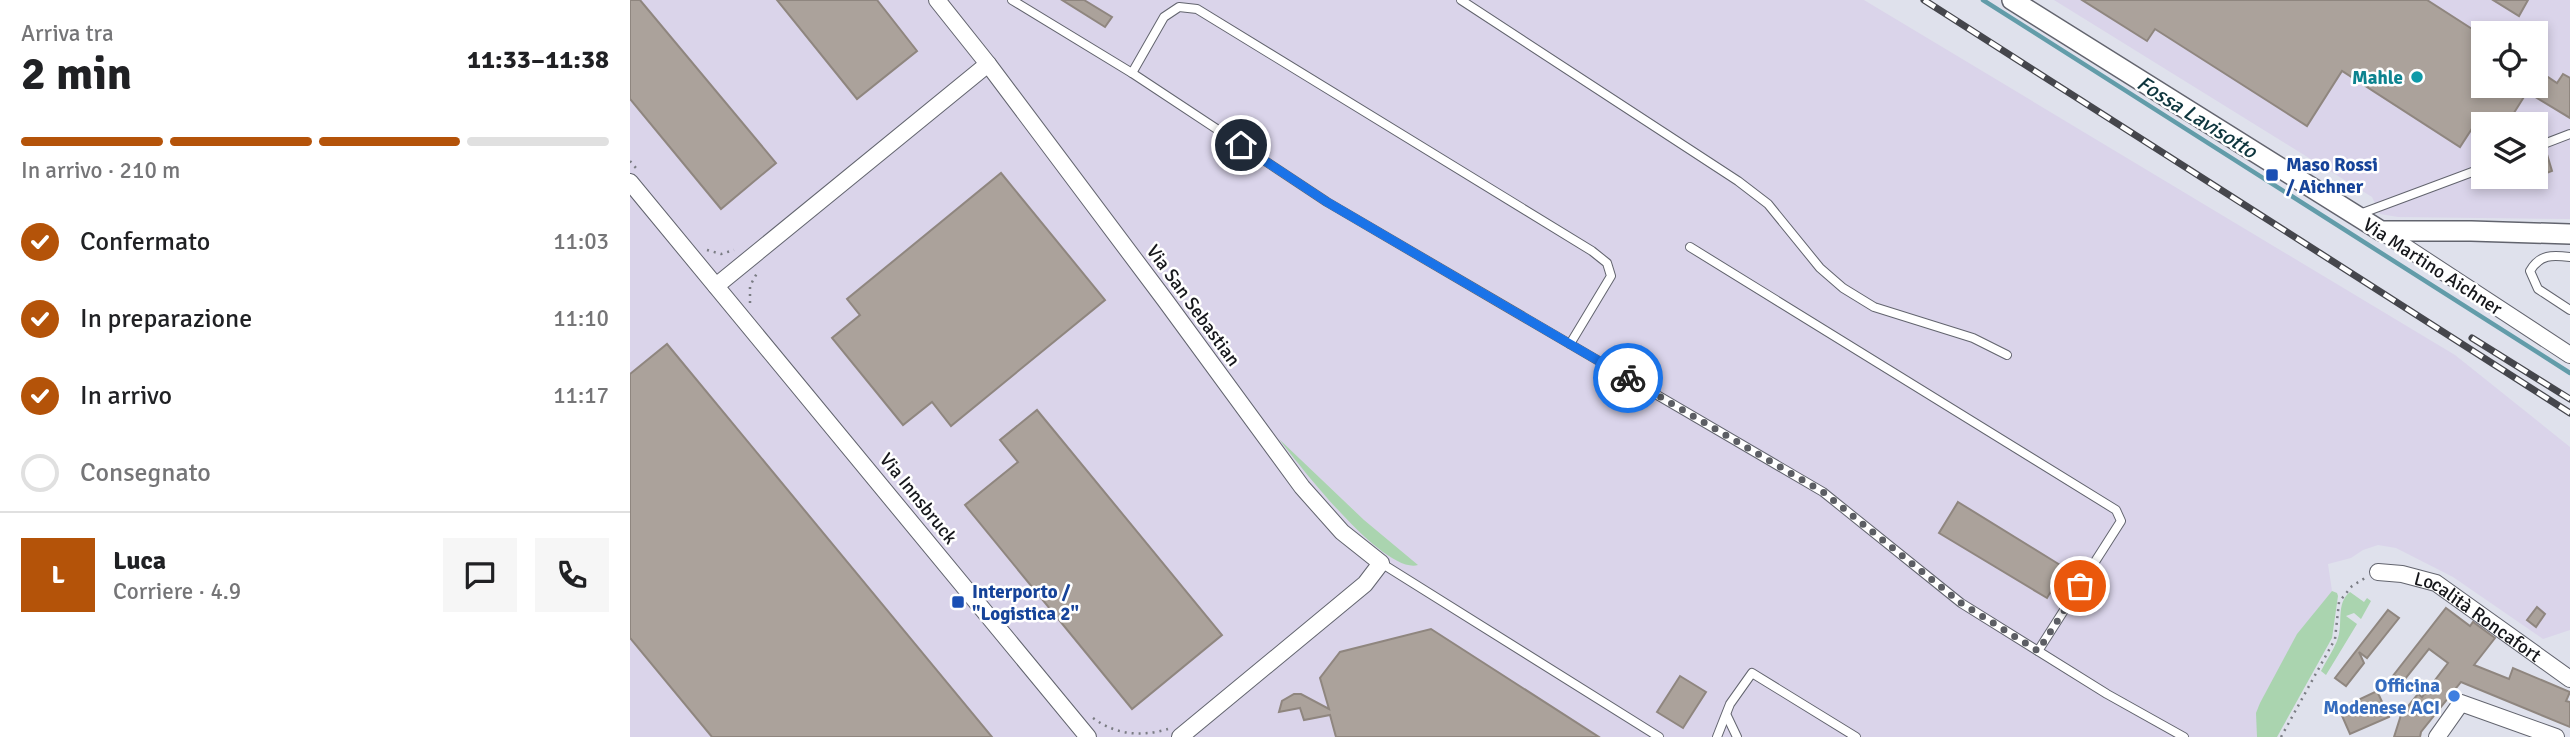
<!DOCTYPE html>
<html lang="it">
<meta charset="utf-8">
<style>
body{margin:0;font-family:Signika,sans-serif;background:#f6f6f6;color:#202124;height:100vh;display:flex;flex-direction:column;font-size:26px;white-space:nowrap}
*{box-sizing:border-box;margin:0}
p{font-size:23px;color:#757577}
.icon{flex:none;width:38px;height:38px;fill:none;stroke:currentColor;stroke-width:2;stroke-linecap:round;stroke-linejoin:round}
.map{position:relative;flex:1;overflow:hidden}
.details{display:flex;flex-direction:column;background:#fff;width:630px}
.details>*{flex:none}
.buttons{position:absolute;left:1841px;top:21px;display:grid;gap:14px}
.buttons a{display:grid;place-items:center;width:77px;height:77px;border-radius:0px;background:#fff;box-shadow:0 4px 10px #0003;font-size:35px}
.pin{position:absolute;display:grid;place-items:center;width:60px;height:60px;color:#fff;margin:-30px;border:4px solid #fff;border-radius:50%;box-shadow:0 2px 7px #0007}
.courier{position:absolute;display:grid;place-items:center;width:70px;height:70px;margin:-35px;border:5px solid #1a73e8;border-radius:50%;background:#fff;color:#222;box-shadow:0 2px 9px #0007}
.headline em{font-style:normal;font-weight:700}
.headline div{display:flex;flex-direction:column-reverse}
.headline{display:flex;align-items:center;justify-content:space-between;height:119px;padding:0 21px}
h1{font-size:46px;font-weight:700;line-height:52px}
.bar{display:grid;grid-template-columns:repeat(4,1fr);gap:10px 7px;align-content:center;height:84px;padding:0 21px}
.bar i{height:9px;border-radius:5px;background:#e0e0e0}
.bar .active{background:#b45309}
.bar p{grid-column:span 4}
.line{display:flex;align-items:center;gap:18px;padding:0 21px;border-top:2px solid #e0e0e0}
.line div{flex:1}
.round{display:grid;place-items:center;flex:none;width:74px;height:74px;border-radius:0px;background:#f6f6f6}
ol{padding:0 21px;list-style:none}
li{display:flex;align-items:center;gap:21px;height:77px}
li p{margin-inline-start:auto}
li .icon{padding:7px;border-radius:50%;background:#b45309;color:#fff;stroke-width:4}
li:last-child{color:#757577}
li i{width:38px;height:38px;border:4px solid #e0e0e0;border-radius:50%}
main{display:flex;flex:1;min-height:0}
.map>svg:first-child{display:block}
.industrial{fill:#dad4ea;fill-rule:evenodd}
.green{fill:#aad4af}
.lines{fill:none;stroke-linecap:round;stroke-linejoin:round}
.stream{stroke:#629ca9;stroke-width:4.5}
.building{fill:#aba29b;stroke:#8f867f;stroke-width:2}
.service-casing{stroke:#62646e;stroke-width:10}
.minor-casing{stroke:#62646e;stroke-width:18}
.tertiary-casing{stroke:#62646e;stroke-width:22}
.path{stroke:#7a7c83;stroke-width:2.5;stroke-dasharray:2 5;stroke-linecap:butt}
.service{stroke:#fff;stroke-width:8}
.minor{stroke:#fff;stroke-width:16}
.tertiary{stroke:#fff;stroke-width:19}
.rail-casing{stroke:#45464c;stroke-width:7}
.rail{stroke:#fff;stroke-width:4.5;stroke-dasharray:13;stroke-linecap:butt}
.done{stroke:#5c5e64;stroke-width:7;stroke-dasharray:0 12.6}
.route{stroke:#1a73e8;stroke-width:9}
.culture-dot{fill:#0f9aa8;stroke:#fff;stroke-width:2.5}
.transit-dot{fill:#1a4fb4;stroke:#fff;stroke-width:2.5}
.shop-dot{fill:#3f7fe0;stroke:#fff;stroke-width:2.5}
.labels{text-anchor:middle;stroke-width:5;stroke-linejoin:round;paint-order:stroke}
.culture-label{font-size:19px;font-weight:bold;fill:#0d838f;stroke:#fff;text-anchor:end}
.transit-label{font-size:19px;font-weight:bold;fill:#164399;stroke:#fff;text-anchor:start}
.street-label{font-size:19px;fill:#16171b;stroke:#fff}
.shop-label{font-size:19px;font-weight:bold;fill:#366cbe;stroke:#fff;text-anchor:end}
.water-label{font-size:21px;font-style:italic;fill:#0d353d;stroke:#fff}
</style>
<main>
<section class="details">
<div class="headline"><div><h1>2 min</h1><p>Arriva tra</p></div><em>11:33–11:38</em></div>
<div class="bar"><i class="active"></i><i class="active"></i><i class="active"></i><i></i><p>In arrivo · 210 m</p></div>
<ol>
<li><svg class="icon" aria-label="check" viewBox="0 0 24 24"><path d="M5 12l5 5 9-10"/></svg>Confermato<p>11:03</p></li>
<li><svg class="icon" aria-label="check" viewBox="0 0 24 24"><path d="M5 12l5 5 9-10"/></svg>In preparazione<p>11:10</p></li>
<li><svg class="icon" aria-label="check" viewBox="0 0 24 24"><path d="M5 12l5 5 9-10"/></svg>In arrivo<p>11:17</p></li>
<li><i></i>Consegnato</li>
</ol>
<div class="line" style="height:126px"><b class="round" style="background:#b45309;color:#fff">L</b><div><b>Luca</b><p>Corriere · 4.9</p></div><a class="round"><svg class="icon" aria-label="chat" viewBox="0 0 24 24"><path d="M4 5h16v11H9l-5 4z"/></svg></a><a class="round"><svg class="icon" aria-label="phone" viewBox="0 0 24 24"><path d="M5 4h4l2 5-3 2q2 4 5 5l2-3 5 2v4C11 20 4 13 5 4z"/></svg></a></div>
</section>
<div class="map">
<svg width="1940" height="737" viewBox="0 0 1940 737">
<rect width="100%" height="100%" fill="#dfe1ec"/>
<g class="industrial">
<polygon points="0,0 1234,0 1825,355 1940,447 1940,630 1913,639 1823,577 1766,548 1748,545 1733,550 1721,558 1698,564 1702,591 1632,737 0,737"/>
<path d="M1424 0H1940V219L1768 217 1750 214 1742 197ZM1853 33H1906V86H1853ZM1853 124H1906V177H1853Z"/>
</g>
<g class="green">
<path d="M649 439 734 520 788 565C754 575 669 465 649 439Z"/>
<polygon points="1702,591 1707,593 1708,596 1702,638 1647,737 1627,737 1626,713 1630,703 1667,634"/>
<path d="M1720 592 1734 602 1737 598 1741 601 1731 619 1724 613 1716 616 1727 624 1696 675 1691 671C1696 661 1703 651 1707 641 1714 624 1705 604 1720 592Z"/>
</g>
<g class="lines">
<polyline class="stream" points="1353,0 1940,373"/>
</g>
<g class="building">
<polygon points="0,0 10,0 146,163 91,209 0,99"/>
<polygon points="147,0 247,0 287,51 227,99"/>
<polygon points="432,0 454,0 482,17 475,27"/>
<polygon points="1452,0 1797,0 1853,36 1853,86 1906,86 1906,69 1927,83 1933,74 1940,78 1940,118 1897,92 1877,124 1853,124 1853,130 1845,124 1830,147 1712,71 1677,126 1525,29 1517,41"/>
<polygon points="1863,0 1898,0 1889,16"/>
<polygon points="1916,151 1922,171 1906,177 1906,154"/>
<polygon points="371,173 475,300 321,426 302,402 273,425 202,338 230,315 217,299"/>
<polygon points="37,344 362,737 82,737 0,638 0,374"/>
<polygon points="407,410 592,635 502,709 335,505 388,462 370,440"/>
<polygon points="1328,502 1435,568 1417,598 1309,533"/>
<polygon points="1907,607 1915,614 1906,627 1897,620"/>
<polygon points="1816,608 1840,626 1843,622 1865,638 1844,665 1879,679 1883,668 1940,692 1936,701 1940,702 1940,727 1831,682 1791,732 1790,737 1764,737 1771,715 1788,694 1792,697 1818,663 1799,649 1771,684 1762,677"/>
<polygon points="1758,610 1769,618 1737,658 1729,652 1734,663 1716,686 1705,678"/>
<polygon points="801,629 969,737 706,737 700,715 674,720 670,708 649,712 652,701 664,694 671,694 699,709 690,678 710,652"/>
<polygon points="1050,676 1076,692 1053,728 1027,712"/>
<polygon points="1747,691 1759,717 1720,734 1709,709"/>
</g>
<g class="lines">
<g class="service-casing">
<g id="service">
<polyline points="382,0 502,73 697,202 1193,492 1331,603 1477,694 1554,737"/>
<polyline points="831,0 1108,181 1138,204 1190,268 1213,288 1244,307 1343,338 1377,355"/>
<polyline points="502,73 534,17 549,7 567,9 962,251 977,263 981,276 940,344"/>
<polyline points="1906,147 1940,134"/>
<polyline points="1727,215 1853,168"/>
<polyline points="1060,247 1486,510 1491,521 1408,651"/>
<path d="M1940 257C1922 255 1910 254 1900 271L1908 289 1940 310"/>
<polyline points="751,563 1029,737"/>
<polyline points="1097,716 1107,737"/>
<polyline points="1087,737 1100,704 1122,673 1226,737"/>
</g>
</g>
<g class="minor-casing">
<g id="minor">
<polyline points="307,0 358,64 535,300 672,487 712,532 751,563 735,584 550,737"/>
<polyline points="0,182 458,737"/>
<polyline points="1751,231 1940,355"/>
<polyline points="86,286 358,64"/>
<path id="s1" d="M1748 572 1772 574 1806 583 1940 679"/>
<polyline points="1807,737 1831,703 1926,737"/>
</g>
</g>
<g class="tertiary-casing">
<polyline id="tertiary" points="1382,0 1751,231 1841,231 1940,234"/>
</g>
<g class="path">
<polyline points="0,161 6,168"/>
<polyline points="77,250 91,254 104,250"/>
<polyline points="120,303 120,286 127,273"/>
<path d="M463 718C486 735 511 737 538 729"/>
<polyline points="1651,737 1705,639 1709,602 1722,586 1735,578"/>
</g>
<use href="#service" class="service"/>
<use href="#minor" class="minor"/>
<use href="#tertiary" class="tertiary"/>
<g class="rail-casing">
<g id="rail">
<polyline points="1294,0 1940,413"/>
<polyline points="1842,338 1940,399"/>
</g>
</g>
<use href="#rail" class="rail"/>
</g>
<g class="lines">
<polyline class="done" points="998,378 1193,492 1331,603 1408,651 1450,586"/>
<polyline class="route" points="611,145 697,202 998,378"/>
</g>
<circle class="culture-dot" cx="1787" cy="77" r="7"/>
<g class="transit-dot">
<rect x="1635" y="168" width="14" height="14" rx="3.5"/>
<rect x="321" y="595" width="14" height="14" rx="3.5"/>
</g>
<circle class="shop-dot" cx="1824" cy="696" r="7"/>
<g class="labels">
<g class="culture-label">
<text x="1773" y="84">Mahle</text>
</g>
<g class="transit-label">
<text x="1656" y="171">Maso Rossi<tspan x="1656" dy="22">/ Aichner</tspan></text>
<text x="342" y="598">Interporto /<tspan x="342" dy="22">"Logistica 2"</tspan></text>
</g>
<g class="street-label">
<text transform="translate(1803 266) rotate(33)" y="7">Via Martino Aichner</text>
<text transform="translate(564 305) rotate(54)" y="7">Via San Sebastian</text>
<text transform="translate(289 498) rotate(51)" y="7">Via Innsbruck</text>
<text dy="7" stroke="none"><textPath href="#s1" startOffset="112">Località Roncafort</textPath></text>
</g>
<g class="shop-label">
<text x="1810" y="692">Officina<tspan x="1810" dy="22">Modenese ACI</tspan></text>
</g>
<g class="water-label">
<text transform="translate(1567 117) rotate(32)" y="7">Fossa Lavisotto</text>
</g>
</g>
</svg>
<div class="buttons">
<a><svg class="icon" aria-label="locate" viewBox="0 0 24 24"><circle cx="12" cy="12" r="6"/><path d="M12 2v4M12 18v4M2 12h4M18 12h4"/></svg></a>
<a><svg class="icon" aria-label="layers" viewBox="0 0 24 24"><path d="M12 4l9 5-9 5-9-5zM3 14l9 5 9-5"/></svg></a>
</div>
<div class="pin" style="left:1450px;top:586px;background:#ea580c"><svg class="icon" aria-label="bag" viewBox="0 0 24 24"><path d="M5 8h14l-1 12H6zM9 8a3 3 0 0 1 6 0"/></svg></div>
<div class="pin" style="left:611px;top:145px;background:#1f2937"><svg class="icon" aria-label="home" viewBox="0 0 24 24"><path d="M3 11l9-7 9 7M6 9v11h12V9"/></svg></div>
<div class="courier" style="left:998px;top:378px"><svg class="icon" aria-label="bike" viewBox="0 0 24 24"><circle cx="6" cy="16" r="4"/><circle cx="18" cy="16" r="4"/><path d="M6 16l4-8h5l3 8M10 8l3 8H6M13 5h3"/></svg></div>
</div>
</main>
